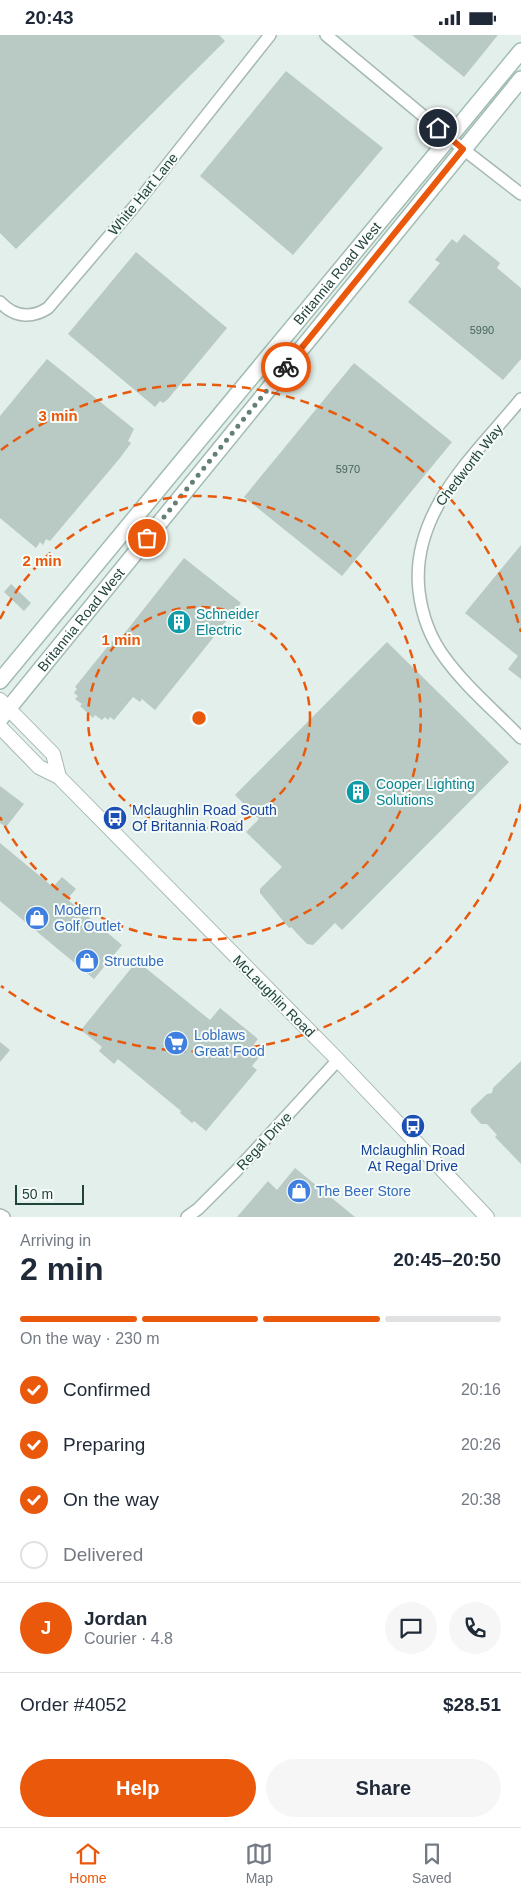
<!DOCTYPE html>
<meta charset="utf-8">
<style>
body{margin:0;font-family:Helvetica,sans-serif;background:#f6f6f7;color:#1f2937;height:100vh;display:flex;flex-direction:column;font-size:19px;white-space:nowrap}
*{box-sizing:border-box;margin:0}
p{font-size:16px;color:#747a83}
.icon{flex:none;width:28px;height:28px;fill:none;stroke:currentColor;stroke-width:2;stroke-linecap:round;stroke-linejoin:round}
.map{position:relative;height:1182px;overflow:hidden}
.drawer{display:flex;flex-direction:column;background:#fff;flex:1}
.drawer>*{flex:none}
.scale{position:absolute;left:15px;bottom:12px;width:69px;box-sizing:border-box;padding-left:5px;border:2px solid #20433b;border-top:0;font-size:14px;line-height:18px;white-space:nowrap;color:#20433b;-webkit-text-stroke:4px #f5fbf8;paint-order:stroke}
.pin{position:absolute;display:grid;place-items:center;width:42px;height:42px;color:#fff;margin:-21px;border:2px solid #fff;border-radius:50%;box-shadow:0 1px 5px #0007}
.courier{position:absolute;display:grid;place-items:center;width:50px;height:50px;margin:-25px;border:4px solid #ea580c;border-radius:50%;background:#fff;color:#222;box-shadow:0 1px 6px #0007}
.summary em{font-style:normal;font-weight:700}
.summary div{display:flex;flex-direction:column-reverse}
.summary{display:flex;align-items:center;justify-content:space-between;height:85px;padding:0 20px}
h1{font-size:32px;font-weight:700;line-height:38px}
.bar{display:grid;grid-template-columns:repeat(4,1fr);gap:8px 5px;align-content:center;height:60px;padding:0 20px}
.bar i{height:6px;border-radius:4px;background:#e0e1e3}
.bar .current{background:#ea580c}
.bar p{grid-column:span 4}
.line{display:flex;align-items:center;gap:12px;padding:0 20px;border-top:1px solid #e0e1e3}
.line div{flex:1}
.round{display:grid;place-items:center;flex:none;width:52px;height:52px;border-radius:26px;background:#f6f6f7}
ol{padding:0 20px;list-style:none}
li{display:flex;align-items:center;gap:15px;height:55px}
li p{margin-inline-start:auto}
li .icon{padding:5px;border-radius:50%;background:#ea580c;color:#fff;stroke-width:4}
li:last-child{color:#747a83}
li i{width:28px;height:28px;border:2px solid #e0e1e3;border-radius:50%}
.cta{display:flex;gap:10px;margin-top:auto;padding:10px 20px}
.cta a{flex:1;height:58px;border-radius:30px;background:#ea580c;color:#fff;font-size:20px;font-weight:700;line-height:58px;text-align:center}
.cta a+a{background:#f6f6f7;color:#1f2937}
.status{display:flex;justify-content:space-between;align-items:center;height:35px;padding:0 25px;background:#fff;direction:ltr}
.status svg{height:14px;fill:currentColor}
.menu{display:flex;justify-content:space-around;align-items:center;height:70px;border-top:1px solid #e0e1e3;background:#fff;font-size:14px;color:#747a83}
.menu a{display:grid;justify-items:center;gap:2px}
.menu .current{color:#ea580c}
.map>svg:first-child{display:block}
.building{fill:#b8cac3}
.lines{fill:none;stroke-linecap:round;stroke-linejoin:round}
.minor-casing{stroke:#a5b8b2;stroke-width:14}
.tertiary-casing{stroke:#a5b8b2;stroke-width:16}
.secondary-casing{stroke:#a0bcb3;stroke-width:18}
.minor{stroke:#fff;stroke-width:11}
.tertiary{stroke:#fff;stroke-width:14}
.secondary{stroke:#fff;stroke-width:15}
.done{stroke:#647f78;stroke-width:5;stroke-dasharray:0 9}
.route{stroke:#ea580c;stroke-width:6}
.ring{fill:none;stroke:#e8590c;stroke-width:2.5;stroke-dasharray:9 6}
.labels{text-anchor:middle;stroke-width:4;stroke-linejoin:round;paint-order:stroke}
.number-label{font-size:11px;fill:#46655d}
.street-label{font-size:14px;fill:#20433b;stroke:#f5fbf8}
.culture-label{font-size:14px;fill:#0d838f;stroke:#f5fbf8;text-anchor:start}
.transit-label{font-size:14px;fill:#164399;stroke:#f5fbf8;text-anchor:start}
.shop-label{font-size:14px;fill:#366cbe;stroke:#f5fbf8;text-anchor:start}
.centre{fill:#e8590c;stroke:#f5fbf8;stroke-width:2.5}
.ring-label{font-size:15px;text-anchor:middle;font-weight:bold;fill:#e8590c;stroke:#f5fbf8;stroke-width:4;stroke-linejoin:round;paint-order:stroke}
</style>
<div class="status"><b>20:43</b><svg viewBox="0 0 49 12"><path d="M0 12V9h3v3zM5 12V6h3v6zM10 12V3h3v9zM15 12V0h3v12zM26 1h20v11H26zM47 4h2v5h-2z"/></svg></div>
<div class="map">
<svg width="521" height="1182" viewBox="0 0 521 1182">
<rect width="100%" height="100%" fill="#e3efea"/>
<g class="building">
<polygon points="0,0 219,0 225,6 16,214 0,198"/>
<polygon points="412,0 498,0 464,42"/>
<polygon points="286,36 383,113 293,220 200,141"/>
<polygon points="464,199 500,228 497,233 521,253 521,324 503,345 408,267 440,228 435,225 452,204 457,208"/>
<polygon points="136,217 227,293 168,364 163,368 160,366 155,372 68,299"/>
<polygon points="47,324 134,394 128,406 131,408 120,423 50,506 46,504 43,510 40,507 36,513 0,483 0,381"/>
<polygon points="354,328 452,407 342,541 244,462"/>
<polygon points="521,510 521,644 508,634 518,621 465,578"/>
<polygon points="184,523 241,568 155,675 142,664 140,667 133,662 114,685 110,682 108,685 105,682 102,685 95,680 93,683 80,671 82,669 75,664 78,661 74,658 77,654 75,652 112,606 116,609"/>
<polygon points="11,549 31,568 24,576 4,557"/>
<polygon points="387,607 509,727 342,895 335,888 313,910 307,909 291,892 289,893 260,858 260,854 282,832 246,797 259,784 235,760"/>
<polygon points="0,751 24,769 6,792 0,788"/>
<polygon points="0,808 53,852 62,842 76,854 67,864 122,910 94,944 0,866"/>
<polygon points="137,926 210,985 220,973 258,1004 252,1012 261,1020 252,1031 257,1035 206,1096 194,1086 192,1088 180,1078 181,1076 118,1024 114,1029 99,1016 102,1012 81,995"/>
<polygon points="0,1007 10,1015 0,1027"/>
<polygon points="521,1026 521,1129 495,1102 497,1100 487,1089 481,1089 471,1078 471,1074 487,1059 492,1058 493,1053"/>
<polygon points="295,1133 355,1182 237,1182 268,1146 277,1155"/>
</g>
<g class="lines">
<g class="minor-casing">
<g id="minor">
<polyline points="326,0 463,114 521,159"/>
<path d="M0 267C14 282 31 284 48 273L133 173 270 0"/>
<path d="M521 364C475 420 410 477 419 556 422 581 430 603 445 623 466 652 496 677 521 703"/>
<polyline points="0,1180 4,1182"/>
<polyline points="187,1182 198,1174 237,1135 338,1025"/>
</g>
</g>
<g class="tertiary-casing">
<g id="tertiary">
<polyline points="0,665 53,719 59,742"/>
<polyline points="0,692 39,732 59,742 338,1025 487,1182"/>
</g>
</g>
<g class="secondary-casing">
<g id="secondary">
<path id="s1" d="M0 646 521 16"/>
<path id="s2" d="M0 684 521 44"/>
</g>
</g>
<use href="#minor" class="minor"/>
<use href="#tertiary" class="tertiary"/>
<use href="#secondary" class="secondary"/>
</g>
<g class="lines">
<polyline class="done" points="147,503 286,332"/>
<polyline class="route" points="286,332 463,114 438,93"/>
</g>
<g class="ring">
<circle cx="199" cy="683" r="111"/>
<path d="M0 584A222 222 0 1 1 0 782"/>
<path d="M521 769A333 333 0 0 1 1 951M1 415A333 333 0 0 1 521 597"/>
</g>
<defs>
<g id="building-disc" transform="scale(1.25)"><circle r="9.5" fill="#0f9aa8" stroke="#f5fbf8"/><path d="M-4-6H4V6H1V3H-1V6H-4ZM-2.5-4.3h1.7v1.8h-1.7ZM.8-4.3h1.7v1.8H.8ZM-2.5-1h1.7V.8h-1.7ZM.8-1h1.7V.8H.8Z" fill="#fff"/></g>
<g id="bus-disc" transform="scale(1.25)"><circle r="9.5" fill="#1a4fb4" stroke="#f5fbf8"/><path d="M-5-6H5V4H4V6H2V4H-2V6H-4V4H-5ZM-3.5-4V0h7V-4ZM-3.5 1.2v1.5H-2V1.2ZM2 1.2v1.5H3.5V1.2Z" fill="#fff"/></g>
<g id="shop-disc" transform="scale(1.25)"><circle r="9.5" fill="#3f7fe0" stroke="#f5fbf8"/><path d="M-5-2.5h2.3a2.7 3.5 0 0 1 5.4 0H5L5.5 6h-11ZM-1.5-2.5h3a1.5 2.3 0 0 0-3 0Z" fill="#fff"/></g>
<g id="supermarket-disc" transform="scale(1.25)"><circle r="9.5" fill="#3f7fe0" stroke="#f5fbf8"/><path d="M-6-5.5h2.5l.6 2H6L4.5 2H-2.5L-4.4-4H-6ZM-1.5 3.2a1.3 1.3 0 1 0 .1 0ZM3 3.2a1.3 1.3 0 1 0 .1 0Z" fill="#fff"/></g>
</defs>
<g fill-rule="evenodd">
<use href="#building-disc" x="179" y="587"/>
<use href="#building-disc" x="358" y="757"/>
<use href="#bus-disc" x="115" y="783"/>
<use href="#shop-disc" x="37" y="883"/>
<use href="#shop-disc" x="87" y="926"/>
<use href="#supermarket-disc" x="176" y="1008"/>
<use href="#bus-disc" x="413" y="1091"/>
<use href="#shop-disc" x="299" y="1156"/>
</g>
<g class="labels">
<g class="number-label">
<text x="482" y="299">5990</text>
<text x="348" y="438">5970</text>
</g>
<g class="street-label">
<text transform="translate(143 159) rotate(-51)" y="5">White Hart Lane</text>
<text dy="5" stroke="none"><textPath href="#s1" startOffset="529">Britannia Road West</textPath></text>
<text transform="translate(469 430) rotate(-52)" y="5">Chedworth Way</text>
<text dy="5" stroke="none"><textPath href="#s2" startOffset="128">Britannia Road West</textPath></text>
<text transform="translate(274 961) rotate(45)" y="5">McLaughlin Road</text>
<text transform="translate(264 1106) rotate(-47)" y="5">Regal Drive</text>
</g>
<g class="culture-label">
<text x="196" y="584">Schneider<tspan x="196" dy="16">Electric</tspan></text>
<text x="376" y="754">Cooper Lighting<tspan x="376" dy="16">Solutions</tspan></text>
</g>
<g class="transit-label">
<text x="132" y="780">Mclaughlin Road South<tspan x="132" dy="16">Of Britannia Road</tspan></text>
<text x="413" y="1120" text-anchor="middle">Mclaughlin Road<tspan x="413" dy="16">At Regal Drive</tspan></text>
</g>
<g class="shop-label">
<text x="54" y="880">Modern<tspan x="54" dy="16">Golf Outlet</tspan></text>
<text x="104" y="931">Structube</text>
<text x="194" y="1005">Loblaws<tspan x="194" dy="16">Great Food</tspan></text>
<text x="316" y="1161">The Beer Store</text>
</g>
</g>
<circle cx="199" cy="683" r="8" class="centre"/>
<g class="ring-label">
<text x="58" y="386">3 min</text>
<text x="42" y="531">2 min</text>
<text x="121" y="610">1 min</text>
</g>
</svg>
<div class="scale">50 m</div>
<div class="pin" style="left:147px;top:503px;background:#ea580c"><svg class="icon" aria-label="bag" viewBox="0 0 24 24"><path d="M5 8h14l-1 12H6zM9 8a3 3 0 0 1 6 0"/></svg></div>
<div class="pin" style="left:438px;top:93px;background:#1f2937"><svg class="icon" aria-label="home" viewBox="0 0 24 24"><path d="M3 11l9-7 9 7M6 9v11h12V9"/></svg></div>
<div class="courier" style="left:286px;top:332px"><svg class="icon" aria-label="bike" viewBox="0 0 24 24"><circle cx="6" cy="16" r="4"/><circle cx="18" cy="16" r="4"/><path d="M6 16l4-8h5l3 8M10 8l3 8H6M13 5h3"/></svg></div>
</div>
<section class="drawer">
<div class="summary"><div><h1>2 min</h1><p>Arriving in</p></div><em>20:45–20:50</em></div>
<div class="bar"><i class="current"></i><i class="current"></i><i class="current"></i><i></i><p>On the way · 230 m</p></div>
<ol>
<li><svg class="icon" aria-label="check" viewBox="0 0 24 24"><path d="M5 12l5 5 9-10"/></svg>Confirmed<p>20:16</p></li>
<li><svg class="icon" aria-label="check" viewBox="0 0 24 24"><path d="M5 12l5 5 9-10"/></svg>Preparing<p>20:26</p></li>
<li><svg class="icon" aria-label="check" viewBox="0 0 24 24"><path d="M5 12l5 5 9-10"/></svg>On the way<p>20:38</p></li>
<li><i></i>Delivered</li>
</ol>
<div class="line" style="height:90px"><b class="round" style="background:#ea580c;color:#fff">J</b><div><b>Jordan</b><p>Courier · 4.8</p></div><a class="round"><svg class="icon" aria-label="chat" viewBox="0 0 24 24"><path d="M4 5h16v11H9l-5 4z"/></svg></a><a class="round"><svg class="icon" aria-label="phone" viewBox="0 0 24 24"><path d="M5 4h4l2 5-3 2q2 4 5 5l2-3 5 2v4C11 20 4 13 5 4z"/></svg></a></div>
<div class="line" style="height:65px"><div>Order #4052</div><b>$28.51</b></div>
<div class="cta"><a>Help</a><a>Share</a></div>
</section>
<nav class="menu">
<a class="current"><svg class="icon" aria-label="home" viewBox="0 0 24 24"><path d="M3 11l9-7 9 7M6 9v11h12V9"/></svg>Home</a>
<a><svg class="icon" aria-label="map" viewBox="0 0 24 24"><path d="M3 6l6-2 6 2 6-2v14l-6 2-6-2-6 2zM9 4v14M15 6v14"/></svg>Map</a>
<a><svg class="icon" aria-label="saved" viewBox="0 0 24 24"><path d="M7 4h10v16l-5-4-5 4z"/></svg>Saved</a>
</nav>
